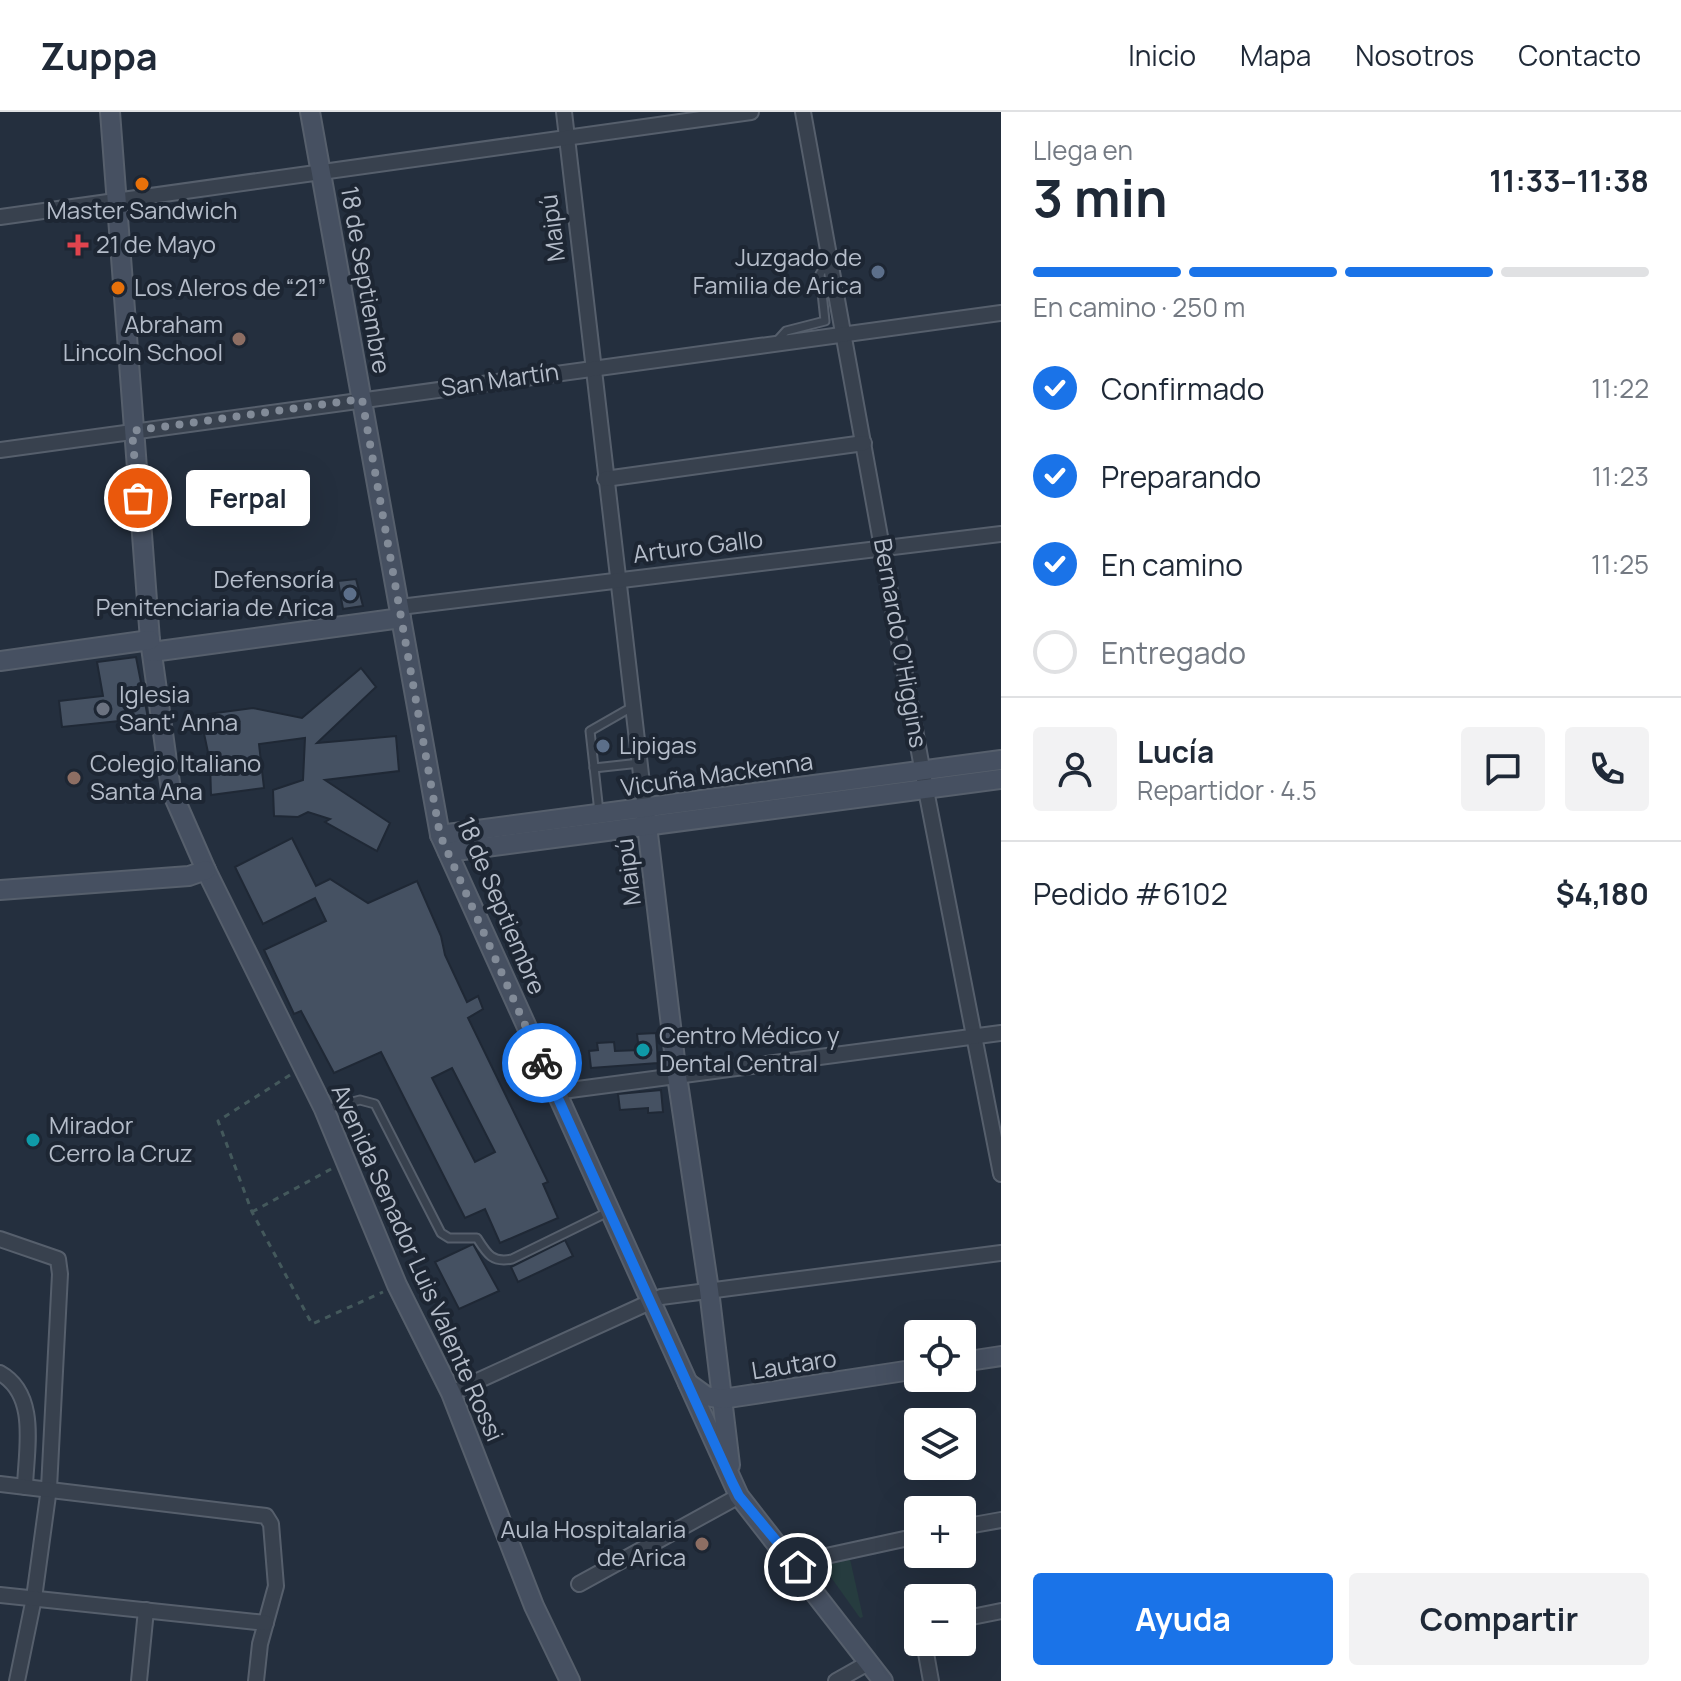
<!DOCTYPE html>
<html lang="es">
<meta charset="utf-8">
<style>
body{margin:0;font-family:Manrope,sans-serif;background:#f2f2f3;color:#1f2937;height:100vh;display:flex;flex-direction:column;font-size:30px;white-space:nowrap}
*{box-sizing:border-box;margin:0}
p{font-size:26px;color:#747a83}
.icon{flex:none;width:44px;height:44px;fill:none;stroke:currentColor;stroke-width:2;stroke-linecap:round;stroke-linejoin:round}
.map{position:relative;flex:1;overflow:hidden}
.sheet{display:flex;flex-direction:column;background:#fff;width:680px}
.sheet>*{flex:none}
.controls{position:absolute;left:904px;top:1208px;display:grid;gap:16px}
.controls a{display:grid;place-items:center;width:72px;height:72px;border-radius:8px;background:#fff;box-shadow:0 8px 32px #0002;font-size:40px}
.pin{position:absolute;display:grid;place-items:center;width:68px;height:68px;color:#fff;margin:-34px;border:4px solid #fff;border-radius:50%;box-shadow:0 2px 8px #0007}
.courier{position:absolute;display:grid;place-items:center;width:80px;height:80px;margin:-40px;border:6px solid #1a73e8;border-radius:50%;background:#fff;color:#222;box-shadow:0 2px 10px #0007}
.bubble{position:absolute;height:56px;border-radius:8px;background:#fff;box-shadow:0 8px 32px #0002;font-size:26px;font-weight:700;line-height:56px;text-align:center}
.head em{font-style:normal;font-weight:700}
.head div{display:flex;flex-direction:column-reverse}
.head{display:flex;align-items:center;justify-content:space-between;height:136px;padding:0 32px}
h1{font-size:52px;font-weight:700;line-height:60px}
.bar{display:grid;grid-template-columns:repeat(4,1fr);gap:12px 8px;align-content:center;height:96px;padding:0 32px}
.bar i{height:10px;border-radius:6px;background:#e0e1e3}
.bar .current{background:#1a73e8}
.bar p{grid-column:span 4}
.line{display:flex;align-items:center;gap:20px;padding:0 32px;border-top:2px solid #e0e1e3}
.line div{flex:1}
.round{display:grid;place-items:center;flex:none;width:84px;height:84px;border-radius:8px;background:#f2f2f3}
ol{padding:0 32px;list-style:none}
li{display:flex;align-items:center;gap:24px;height:88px}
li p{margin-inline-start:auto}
li .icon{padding:8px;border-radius:50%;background:#1a73e8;color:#fff;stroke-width:4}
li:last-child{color:#747a83}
li i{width:44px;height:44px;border:4px solid #e0e1e3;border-radius:50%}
.button{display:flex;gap:16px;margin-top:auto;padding:16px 32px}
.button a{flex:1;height:92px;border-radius:8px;background:#1a73e8;color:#fff;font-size:32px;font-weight:700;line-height:92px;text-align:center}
.button a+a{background:#f2f2f3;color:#1f2937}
header{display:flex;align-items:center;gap:48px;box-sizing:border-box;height:112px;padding:0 40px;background:#fff;border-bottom:2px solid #e0e1e3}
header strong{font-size:38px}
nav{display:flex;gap:44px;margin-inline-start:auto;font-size:28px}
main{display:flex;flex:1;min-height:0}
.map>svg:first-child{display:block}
.green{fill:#263c3f}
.building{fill:#455162;stroke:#1f2835;stroke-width:2;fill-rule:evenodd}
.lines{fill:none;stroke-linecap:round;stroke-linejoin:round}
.lane-casing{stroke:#565f6c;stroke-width:11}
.street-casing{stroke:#565f6c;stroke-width:18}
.secondary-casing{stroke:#565f6c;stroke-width:22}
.path{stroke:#44595c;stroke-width:3;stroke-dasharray:6 6;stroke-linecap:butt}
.lane{stroke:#38414e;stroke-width:7}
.street{stroke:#38414e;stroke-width:14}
.secondary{stroke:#465061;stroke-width:18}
.done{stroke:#828b98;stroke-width:8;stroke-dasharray:0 14.4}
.route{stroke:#1a73e8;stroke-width:10}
.food-dot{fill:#e8710a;stroke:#1d2633;stroke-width:3}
.health-dot{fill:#e0444e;stroke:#1d2633;stroke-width:3}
.service-dot{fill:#5c6f8a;stroke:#1d2633;stroke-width:3}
.education-dot{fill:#8d6e63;stroke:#1d2633;stroke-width:3}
.worship-dot{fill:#6b7280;stroke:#1d2633;stroke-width:3}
.culture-dot{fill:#0f9aa8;stroke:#1d2633;stroke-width:3}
.labels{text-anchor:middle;stroke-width:8;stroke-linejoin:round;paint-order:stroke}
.poi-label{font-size:24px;fill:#b4bcc9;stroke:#1d2633;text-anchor:start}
.street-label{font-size:24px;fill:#b4bcc9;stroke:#1d2633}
</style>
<header>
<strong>Zuppa</strong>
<nav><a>Inicio</a><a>Mapa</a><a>Nosotros</a><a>Contacto</a></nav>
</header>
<main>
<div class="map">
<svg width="1001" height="1569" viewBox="0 0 1001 1569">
<rect width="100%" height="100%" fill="#242f3e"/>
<polygon class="green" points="850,1447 863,1505 860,1506 823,1454"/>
<g class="building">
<polygon points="356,467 363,494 343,497 338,469"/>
<polygon points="136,545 148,606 62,615 59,589 103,584 97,550"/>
<polygon points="361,556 376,575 317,631 396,624 399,659 325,668 390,711 377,739 325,710 330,707 308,700 298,705 274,704 273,678 303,668 305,626 259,632 264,676 211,683 210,650 201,607 209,607 208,602 253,596 302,606"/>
<path d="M292 726 316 774 330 767 368 791 417 769 441 824 445 843 467 890 478 884 483 897 468 906 548 1070 543 1072 558 1106 500 1131 485 1097 465 1106 381 940 334 961 301 899 294 902 264 838 326 809 315 786 263 812 235 755ZM452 956 495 1040 475 1050 432 966Z"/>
<polygon points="656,921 658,951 591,956 589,939 598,938 597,931 614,930 615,939 639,938 637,922"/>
<polygon points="661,978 663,1000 648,1001 648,996 620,998 618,982"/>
<polygon points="565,1128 573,1144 518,1170 511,1155"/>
<polygon points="473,1132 499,1179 459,1197 435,1150"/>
</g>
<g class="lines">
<g class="lane-casing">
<g id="lane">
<polyline points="777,229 786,219 825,209 820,162 828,150"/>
<polyline points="168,655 204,650"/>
<polyline points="594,656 640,651"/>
<polyline points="599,700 590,619 632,595"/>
<path d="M326 997 360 988 375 992 441 1121 449 1126H477C487 1142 492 1151 512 1147L608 1100"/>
</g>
</g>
<g class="street-casing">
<g id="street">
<polyline points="564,0 645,697"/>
<polyline points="803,0 926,678 1001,1062"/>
<polyline points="0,105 751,0"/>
<polyline points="0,338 1001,201"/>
<polyline points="605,367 864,331"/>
<polyline points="400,495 1001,422"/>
<polyline points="555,980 1001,921"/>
<polyline points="0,1127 58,1147 60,1162 49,1376 34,1486 17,1569"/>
<path d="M0 1261C39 1283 26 1338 25 1375"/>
<polyline points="451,1281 661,1185 1001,1141"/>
<polyline points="0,1372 266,1404 271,1412 276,1474 260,1532 256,1569"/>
<polyline points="962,1415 1001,1408"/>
<polyline points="794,1451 918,1424"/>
<polyline points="579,1472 739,1384"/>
<polyline points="0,1483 266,1511"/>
<polyline points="962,1507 1001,1499"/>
<polyline points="924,1530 931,1569"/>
<polyline points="139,1569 146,1498"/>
<polyline points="836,1569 868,1551"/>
</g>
</g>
<g class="secondary-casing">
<g id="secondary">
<polyline points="110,0 150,528 171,678 206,758 324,997 397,1173 451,1281 534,1494 570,1569"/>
<polyline points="310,0 440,723 739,1384 883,1569"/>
<polyline points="152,540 401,506"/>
<polyline points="0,549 150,528"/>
<polyline points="645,697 677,964 709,1178 730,1353"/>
<polyline points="440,723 1001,648"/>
<polyline points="448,740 1001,667"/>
<polyline points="0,778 189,764 206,758"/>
<polyline points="962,1250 1001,1244"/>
<polyline points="688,1271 706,1284 722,1287 918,1257"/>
</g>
</g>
<g class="path">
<polyline points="290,963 218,1009 252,1100 312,1212 383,1180"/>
<polyline points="252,1100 333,1056"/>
</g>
<use href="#lane" class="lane"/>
<use href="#street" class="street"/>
<use href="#secondary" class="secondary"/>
</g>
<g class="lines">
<polyline class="done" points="138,386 132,319 362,287 440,723 542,951"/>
<polyline class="route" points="542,951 732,1370 739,1384 798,1455"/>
</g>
<g class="food-dot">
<circle cx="142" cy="72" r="8"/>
<circle cx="118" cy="176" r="8"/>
</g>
<path class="health-dot" d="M74 121h8v8h8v8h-8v8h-8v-8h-8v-8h8z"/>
<g class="service-dot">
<circle cx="878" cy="160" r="8"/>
<circle cx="350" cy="482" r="8"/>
<circle cx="603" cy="634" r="8"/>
</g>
<g class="education-dot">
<circle cx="239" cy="227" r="8"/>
<circle cx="74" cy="666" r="8"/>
<circle cx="702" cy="1432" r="8"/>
</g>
<circle class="worship-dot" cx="103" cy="597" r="8"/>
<g class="culture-dot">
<circle cx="643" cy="938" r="8"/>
<circle cx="33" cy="1028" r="8"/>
</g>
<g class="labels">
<g class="poi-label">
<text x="142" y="107" text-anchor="middle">Master Sandwich</text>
<text x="96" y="141">21 de Mayo</text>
<text x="862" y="154" text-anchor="end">Juzgado de<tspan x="862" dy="28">Familia de Arica</tspan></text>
<text x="134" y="184">Los Aleros de “21”</text>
<text x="223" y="221" text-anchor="end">Abraham<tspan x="223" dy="28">Lincoln School</tspan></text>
<text x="334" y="476" text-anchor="end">Defensoría<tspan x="334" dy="28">Penitenciaria de Arica</tspan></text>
<text x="119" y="591">Iglesia<tspan x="119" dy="28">Sant' Anna</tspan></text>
<text x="619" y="642">Lipigas</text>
<text x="90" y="660">Colegio Italiano<tspan x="90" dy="28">Santa Ana</tspan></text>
<text x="659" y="932">Centro Médico y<tspan x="659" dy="28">Dental Central</tspan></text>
<text x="49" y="1022">Mirador<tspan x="49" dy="28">Cerro la Cruz</tspan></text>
<text x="686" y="1426" text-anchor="end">Aula Hospitalaria<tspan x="686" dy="28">de Arica</tspan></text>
</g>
<g class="street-label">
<text transform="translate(553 116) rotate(-97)" y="8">Maipú</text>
<text transform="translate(365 168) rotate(80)" y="8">18 de Septiembre</text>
<text transform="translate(500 268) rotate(-8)" y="8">San Martín</text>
<text transform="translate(698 435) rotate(-7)" y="8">Arturo Gallo</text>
<text transform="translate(900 531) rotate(80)" y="8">Bernardo O'Higgins</text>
<text transform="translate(717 663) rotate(-8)" y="8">Vicuña Mackenna</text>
<text transform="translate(629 760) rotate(-97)" y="8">Maipú</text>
<text transform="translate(501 794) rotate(67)" y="8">18 de Septiembre</text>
<text transform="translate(417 1151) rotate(66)" y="8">Avenida Senador Luis Valente Rossi</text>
<text transform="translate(794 1253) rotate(-9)" y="8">Lautaro</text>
</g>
</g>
</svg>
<div class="controls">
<a><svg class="icon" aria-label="locate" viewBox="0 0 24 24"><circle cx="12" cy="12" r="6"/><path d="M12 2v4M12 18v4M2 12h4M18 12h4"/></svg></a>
<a><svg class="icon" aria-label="layers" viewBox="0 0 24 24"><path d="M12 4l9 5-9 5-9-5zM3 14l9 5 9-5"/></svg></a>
<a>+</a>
<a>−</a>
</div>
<div class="pin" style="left:138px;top:386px;background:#ea580c"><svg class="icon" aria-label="bag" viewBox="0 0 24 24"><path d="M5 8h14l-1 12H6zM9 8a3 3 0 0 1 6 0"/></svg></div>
<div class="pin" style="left:798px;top:1455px;background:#1f2937"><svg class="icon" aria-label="home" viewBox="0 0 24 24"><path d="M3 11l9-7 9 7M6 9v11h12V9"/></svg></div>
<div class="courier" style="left:542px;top:951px"><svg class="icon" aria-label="bike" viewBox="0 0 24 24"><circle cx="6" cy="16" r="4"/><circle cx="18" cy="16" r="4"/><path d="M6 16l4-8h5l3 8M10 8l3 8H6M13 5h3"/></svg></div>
<div class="bubble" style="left:186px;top:358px;width:124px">Ferpal</div>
</div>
<section class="sheet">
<div class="head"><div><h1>3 min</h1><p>Llega en</p></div><em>11:33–11:38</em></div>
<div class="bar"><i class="current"></i><i class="current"></i><i class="current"></i><i></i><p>En camino · 250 m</p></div>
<ol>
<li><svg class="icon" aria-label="check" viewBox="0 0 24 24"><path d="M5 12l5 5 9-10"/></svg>Confirmado<p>11:22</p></li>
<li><svg class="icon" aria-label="check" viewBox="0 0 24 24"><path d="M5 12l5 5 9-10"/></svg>Preparando<p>11:23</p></li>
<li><svg class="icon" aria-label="check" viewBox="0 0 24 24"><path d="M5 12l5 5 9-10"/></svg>En camino<p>11:25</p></li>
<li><i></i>Entregado</li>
</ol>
<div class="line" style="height:144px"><a class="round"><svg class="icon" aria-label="person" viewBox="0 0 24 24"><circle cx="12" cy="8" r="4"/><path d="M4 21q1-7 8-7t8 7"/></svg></a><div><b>Lucía</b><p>Repartidor · 4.5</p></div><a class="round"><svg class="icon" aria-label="chat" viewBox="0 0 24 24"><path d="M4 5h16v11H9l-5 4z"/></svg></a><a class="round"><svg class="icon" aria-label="phone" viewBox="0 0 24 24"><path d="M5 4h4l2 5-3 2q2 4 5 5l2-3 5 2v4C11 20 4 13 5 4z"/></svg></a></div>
<div class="line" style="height:104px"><div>Pedido #6102</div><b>$4,180</b></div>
<div class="button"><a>Ayuda</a><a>Compartir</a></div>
</section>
</main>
